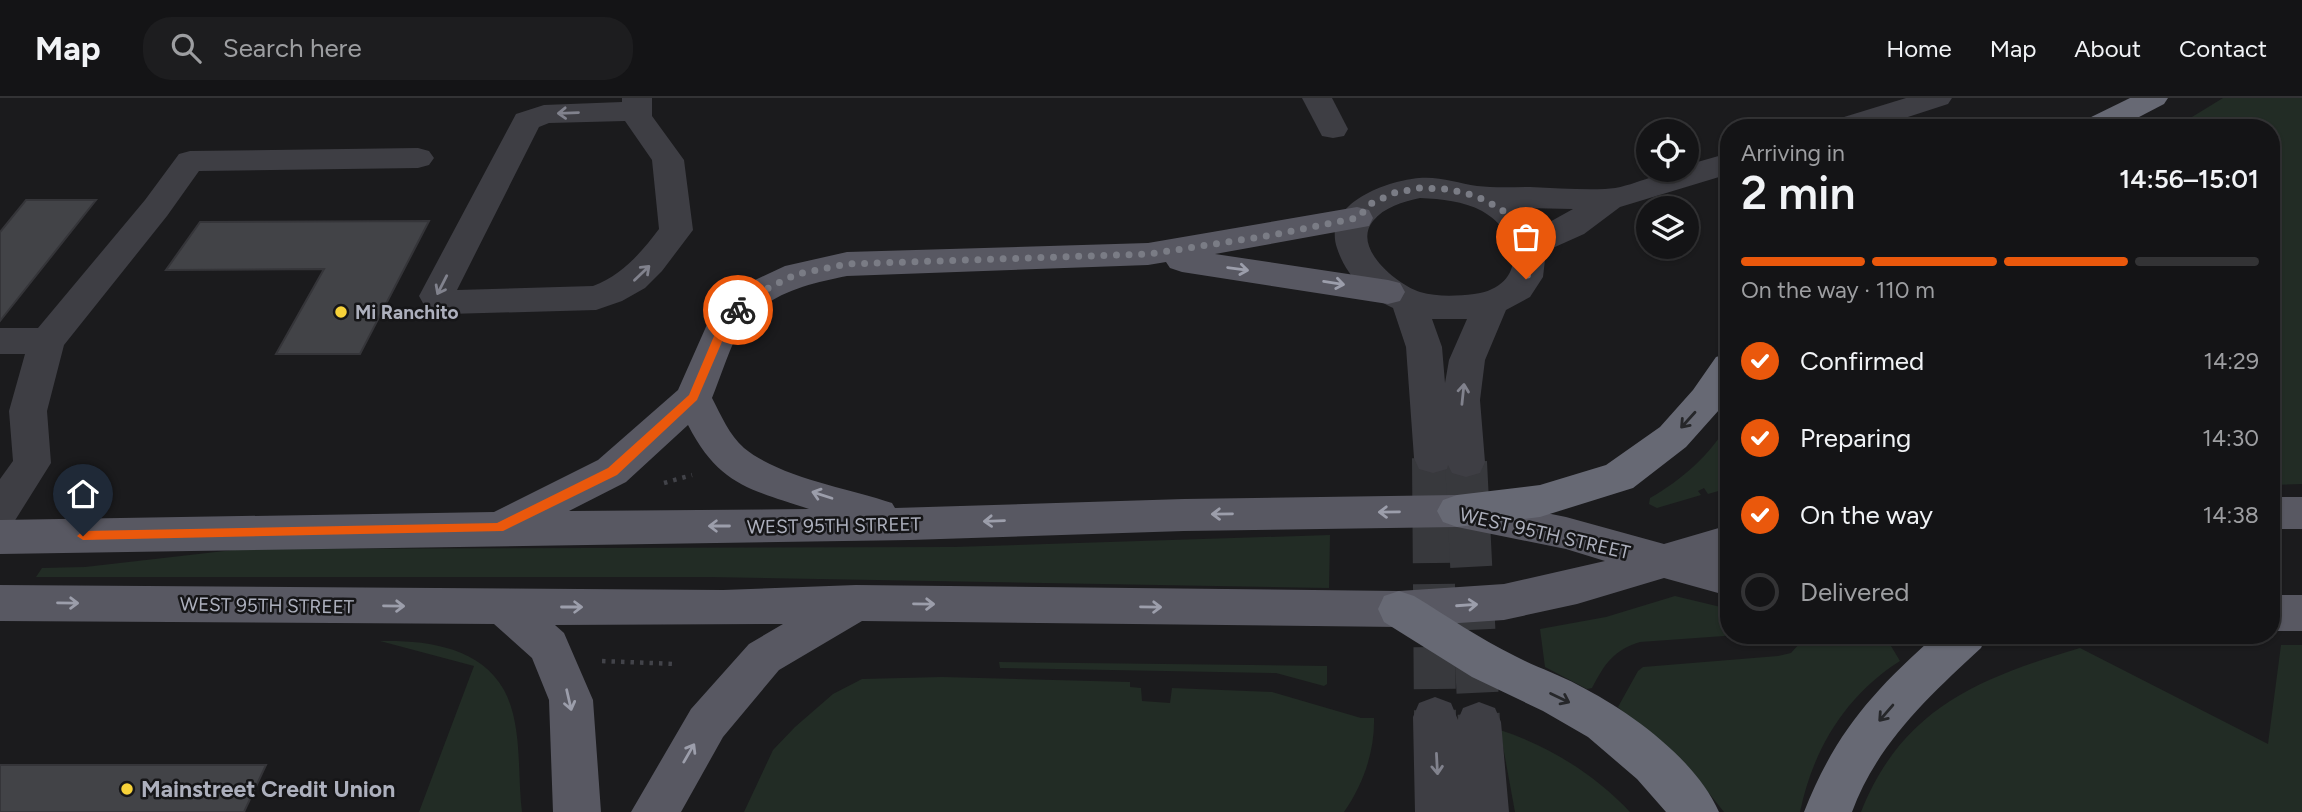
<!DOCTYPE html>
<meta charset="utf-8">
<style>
body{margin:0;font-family:Figtree,sans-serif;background:#1d1d1f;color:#f1f3f6;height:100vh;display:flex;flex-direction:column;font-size:26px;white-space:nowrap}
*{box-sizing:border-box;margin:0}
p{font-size:23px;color:#9d9ea1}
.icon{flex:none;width:38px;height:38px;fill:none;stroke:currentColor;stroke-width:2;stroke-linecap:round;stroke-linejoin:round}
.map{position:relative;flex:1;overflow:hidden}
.side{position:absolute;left:1720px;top:21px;width:560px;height:525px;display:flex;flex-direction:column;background:#141416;border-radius:28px;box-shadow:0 2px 5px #0004,0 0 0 2px #333335}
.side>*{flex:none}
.controls{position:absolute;left:1636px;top:21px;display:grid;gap:14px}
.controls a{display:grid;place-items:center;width:63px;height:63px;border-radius:50%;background:#141416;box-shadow:0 2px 5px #0004,0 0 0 2px #333335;font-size:35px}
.pin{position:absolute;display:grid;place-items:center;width:60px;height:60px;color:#fff;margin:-72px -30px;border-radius:50% 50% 50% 0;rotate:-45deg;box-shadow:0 0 7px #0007}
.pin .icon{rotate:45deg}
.courier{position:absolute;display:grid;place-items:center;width:70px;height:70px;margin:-35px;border:5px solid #ea580c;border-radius:50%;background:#fff;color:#222;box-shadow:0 2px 9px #0007}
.overview em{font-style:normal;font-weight:600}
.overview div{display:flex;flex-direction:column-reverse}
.overview{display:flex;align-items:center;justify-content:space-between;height:119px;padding:0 21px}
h1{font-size:46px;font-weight:600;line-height:52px}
.bar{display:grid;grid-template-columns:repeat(4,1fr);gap:10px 7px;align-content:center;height:84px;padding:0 21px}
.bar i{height:9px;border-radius:5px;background:#333335}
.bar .selected{background:#ea580c}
.bar p{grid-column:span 4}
ol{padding:0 21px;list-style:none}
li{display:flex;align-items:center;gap:21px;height:77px}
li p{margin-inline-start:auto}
li .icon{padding:7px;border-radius:50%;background:#ea580c;color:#fff;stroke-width:4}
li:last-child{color:#9d9ea1}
li i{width:38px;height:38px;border:4px solid #333335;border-radius:50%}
header{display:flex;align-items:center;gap:42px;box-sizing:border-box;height:98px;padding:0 35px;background:#141416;border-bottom:2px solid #333335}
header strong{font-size:33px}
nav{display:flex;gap:38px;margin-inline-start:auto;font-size:24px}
.search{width:490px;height:63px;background:#1d1d1f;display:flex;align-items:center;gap:18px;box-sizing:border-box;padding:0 24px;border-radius:28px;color:#9d9ea1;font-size:26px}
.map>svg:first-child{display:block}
.green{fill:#222c25}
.building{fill:#424347;stroke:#353539;stroke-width:2}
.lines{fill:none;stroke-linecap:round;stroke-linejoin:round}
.minor-tunnel{stroke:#38393d;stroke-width:42;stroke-dasharray:42 21;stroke-linecap:butt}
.path{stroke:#424349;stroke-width:4.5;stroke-dasharray:3.5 6;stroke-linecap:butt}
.minor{fill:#3e3e44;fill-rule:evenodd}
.major{fill:#585862;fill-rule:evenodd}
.highway{fill:#676974;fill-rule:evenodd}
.oneway{stroke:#81828d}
.oneway2{stroke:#9c9eab}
.oneway3{stroke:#26272a}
.route{fill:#ea580c}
.done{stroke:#7a7c85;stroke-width:7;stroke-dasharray:0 12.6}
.poi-dot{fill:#f7d239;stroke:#161618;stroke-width:2.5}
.labels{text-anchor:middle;stroke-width:5;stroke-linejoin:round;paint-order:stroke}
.poi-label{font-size:19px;font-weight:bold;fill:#adb0bd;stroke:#161618;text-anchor:start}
.street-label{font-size:19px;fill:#adb0bd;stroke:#161618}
.near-poi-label{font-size:23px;font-weight:bold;fill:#adb0bd;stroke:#161618;text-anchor:start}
</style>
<header>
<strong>Map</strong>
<div class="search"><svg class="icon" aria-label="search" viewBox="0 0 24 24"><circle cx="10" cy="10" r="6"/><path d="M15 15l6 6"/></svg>Search here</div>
<nav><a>Home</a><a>Map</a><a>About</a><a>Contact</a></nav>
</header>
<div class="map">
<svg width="2302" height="714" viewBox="0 0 2302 714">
<rect width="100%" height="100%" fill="#1b1b1d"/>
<g class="green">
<polygon points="2223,0 2302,0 2302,386 2272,387 2272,30 2174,30"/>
<path d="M1729 325V390L1708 396 1704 390 1698 393 1701 397 1657 410 1649 406 1650 400C1683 381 1709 358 1729 325Z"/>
<polygon points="1330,437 1329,490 710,479 36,479 42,470 85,469 242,451 954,449"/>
<path d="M1675 498 1729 511V537H1738L1640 544C1614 552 1605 565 1592 590L1587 591 1545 569 1540 531 1606 519Z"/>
<path d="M1807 537 1885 538 1900 563C1846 597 1813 651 1800 714H1724L1708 694 1618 609 1638 573 1643 569 1778 558 1791 555Z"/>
<path d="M380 543C424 542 480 548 504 592 523 627 517 676 522 714H419L474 568Z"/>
<path d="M2281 547H2302V714H1861C1902 610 1980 580 2080 550L2268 646Z"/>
<polygon points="999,564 1327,568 1327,586 1324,588 1276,575 1000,570"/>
<path d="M942 579 1130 584V589L1141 590 1142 603 1170 605 1172 590 1272 594 1361 620H1374C1375 653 1363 687 1344 714H744L773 652 795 629 833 596 862 581Z"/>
<path d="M1500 632C1549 648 1594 676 1630 714H1515Z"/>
</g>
<g class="building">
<polygon points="26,102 96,102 0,223 0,134"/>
<polygon points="429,123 360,256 276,256 324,171 166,172 200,124"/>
<polygon points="0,667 266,667 244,714 0,714"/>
</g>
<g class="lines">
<g class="minor-tunnel">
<polyline points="1433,360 1435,619"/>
<polyline points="1466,364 1479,624"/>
</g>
<g class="path">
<polyline points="664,385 692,377"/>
<polyline points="602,563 675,566"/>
</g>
<g class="minor">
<path d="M622 0H652V18L684 62 693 132 662 173 645 190 622 203 596 212 448 216 424 207 419 198 516 16 544 7 622 4ZM625 23 652 62 659 131C641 155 622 177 593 188L457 192 539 29 549 25Z"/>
<polygon points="1302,0 1332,0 1348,31 1344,38 1333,40 1322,38"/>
<polygon points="1906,0 1952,0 1948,6 1874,30 1827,30 1831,23"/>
<polygon points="418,50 429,53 434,60 429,67 418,70 199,73 167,118 64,247 47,313 51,365 14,424 0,429 0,381 13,363 9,313 25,256 0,256 0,230 38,230 145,102 179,56 190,53"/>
<path d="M1729 55V76L1620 109 1584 136 1546 153 1543 179 1530 199 1506 212 1485 262 1480 302 1485 364 1480 375 1466 379 1452 375 1448 367 1447 371 1433 375 1419 371 1414 360 1406 249 1393 210C1367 198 1346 178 1337 150 1322 106 1386 83 1419 80 1439 78 1458 85 1477 88 1494 90 1513 89 1530 89 1555 90 1580 92 1605 91 1633 90 1658 72 1687 72V67ZM1420 100C1442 101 1463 103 1482 113 1523 136 1527 189 1474 196 1457 198 1437 199 1420 194 1398 187 1351 150 1373 123 1384 109 1403 104 1420 100ZM1521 110 1573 111 1537 131ZM1432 221H1467L1449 262 1445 285 1442 249Z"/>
<polygon points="1435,599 1451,605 1458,622 1463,610 1479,604 1495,610 1501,624 1509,714 1415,714 1413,619 1419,605"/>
</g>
<g class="major">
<path d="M1357 109 1369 112 1373 120 1369 128 1215 156 1388 182 1400 185 1405 194 1400 203 1388 206 1182 174 1170 170 1166 164 1148 167 847 178C806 186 757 198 736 239 727 258 720 280 712 300 721 317 729 337 744 350 781 380 847 390 892 405L895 410 1184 401 1457 397 1566 419 1664 446 1729 427V461L1724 462 1729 464V498L1664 480 1577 506 1504 522 1399 529 862 523 779 572 723 639 681 714H631L691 611 749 546 783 526 555 527 564 535 593 602 601 714H553L549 602 532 560 494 526 0 523V487L723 492 856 487 1399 493 1504 486 1605 463 1566 451 1457 429 1184 433 910 442 0 456V422L494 414 598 362 678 292 709 222 738 190 785 168 847 154 1148 145ZM688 327C719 387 749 391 809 411L569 413 626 384Z"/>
<rect x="2272" y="399" width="30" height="32"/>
<rect x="2272" y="497" width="30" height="36"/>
</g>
<g class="highway">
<polygon points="2130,0 2168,0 2164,6 2118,30 2079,30 2083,23"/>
<polygon points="1729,255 1729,297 1719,312 1686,349 1633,390 1540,419 1457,429 1443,424 1437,413 1443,402 1457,397 1540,387 1606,367 1660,329 1693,292 1716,259"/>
<path d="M1399 493 1414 498C1447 518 1480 541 1515 558 1536 569 1558 576 1578 587 1629 613 1695 660 1719 714H1666L1637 681 1588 639 1543 613 1472 579 1384 524 1378 511 1384 498Z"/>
<path d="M1936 537H1987L1981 550C1929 598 1877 646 1852 714H1804C1835 635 1873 593 1936 537Z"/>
</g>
</g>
<defs><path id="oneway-shaft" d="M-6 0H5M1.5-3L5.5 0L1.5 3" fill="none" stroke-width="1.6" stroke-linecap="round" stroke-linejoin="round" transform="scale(1.75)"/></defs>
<g class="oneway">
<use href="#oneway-shaft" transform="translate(568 15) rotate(178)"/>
<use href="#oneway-shaft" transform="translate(642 175) rotate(-44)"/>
<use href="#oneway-shaft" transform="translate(442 187) rotate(117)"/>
<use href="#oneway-shaft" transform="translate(1463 296) rotate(-84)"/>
<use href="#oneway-shaft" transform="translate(1437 666) rotate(87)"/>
</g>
<g class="oneway2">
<use href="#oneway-shaft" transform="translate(1238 171) rotate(8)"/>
<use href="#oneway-shaft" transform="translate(1334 185) rotate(9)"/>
<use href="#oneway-shaft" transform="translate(822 397) rotate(-162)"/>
<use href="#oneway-shaft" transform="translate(1389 414) rotate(179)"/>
<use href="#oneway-shaft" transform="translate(1222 416) rotate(179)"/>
<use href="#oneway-shaft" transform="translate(994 423) rotate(178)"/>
<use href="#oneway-shaft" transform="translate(719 428) rotate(180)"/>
<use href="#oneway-shaft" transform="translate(68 505) rotate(1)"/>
<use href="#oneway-shaft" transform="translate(924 506) rotate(1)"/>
<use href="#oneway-shaft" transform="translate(1467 507) rotate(-4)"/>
<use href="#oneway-shaft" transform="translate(394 508) rotate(1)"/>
<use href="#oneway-shaft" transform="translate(572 509)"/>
<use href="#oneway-shaft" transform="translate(1151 509) rotate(1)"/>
<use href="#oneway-shaft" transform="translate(569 602) rotate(77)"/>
<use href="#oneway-shaft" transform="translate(689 655) rotate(-60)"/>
</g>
<g class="oneway3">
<use href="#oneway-shaft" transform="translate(1688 322) rotate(132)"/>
<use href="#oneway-shaft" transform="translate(1560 600) rotate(26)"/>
<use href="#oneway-shaft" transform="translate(1886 615) rotate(131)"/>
</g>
<polygon class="route" points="738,209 744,212 727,232 697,302 617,377 503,433 83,442 77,438 83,433 497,425 608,370 689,297 717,231"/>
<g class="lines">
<polyline class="done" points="738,212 750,199 797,176 847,166 1149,156 1273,137 1357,120 1372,105 1394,95 1420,90 1448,91 1476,98 1501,111 1520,128 1531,147 1532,164 1526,181"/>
</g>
<g class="poi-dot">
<circle cx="341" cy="214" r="7"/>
<circle cx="127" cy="691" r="7"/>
</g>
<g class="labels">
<g class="poi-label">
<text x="355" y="221">Mi Ranchito</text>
</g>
<g class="street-label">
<text transform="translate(834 427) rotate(-1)" y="7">WEST 95TH STREET</text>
<text transform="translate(1545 435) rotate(13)" y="7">WEST 95TH STREET</text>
<text transform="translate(267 507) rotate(1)" y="7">WEST 95TH STREET</text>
</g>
<g class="near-poi-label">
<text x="141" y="699">Mainstreet Credit Union</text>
</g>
</g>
</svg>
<div class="controls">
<a><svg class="icon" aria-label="locate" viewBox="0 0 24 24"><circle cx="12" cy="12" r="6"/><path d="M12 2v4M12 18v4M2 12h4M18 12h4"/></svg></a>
<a><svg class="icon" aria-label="layers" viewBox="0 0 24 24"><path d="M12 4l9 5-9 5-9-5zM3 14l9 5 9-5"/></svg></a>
</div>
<div class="pin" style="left:1526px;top:181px;background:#ea580c"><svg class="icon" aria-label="bag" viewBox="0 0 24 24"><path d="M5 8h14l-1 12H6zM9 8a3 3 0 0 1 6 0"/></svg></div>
<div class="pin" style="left:83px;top:438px;background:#1f2937"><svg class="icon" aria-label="home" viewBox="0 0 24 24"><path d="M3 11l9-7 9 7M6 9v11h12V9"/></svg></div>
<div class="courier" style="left:738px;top:212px"><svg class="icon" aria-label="bike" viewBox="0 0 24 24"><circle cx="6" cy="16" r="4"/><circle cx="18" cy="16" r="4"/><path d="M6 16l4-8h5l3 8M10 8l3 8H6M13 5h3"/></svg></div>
<section class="side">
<div class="overview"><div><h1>2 min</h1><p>Arriving in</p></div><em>14:56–15:01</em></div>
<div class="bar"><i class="selected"></i><i class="selected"></i><i class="selected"></i><i></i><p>On the way · 110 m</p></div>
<ol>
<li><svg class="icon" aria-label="check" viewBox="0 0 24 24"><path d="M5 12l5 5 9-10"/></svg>Confirmed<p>14:29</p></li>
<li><svg class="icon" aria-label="check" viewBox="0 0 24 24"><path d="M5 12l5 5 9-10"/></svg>Preparing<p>14:30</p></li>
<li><svg class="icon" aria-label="check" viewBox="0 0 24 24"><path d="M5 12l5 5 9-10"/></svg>On the way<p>14:38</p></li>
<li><i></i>Delivered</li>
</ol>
</section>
</div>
